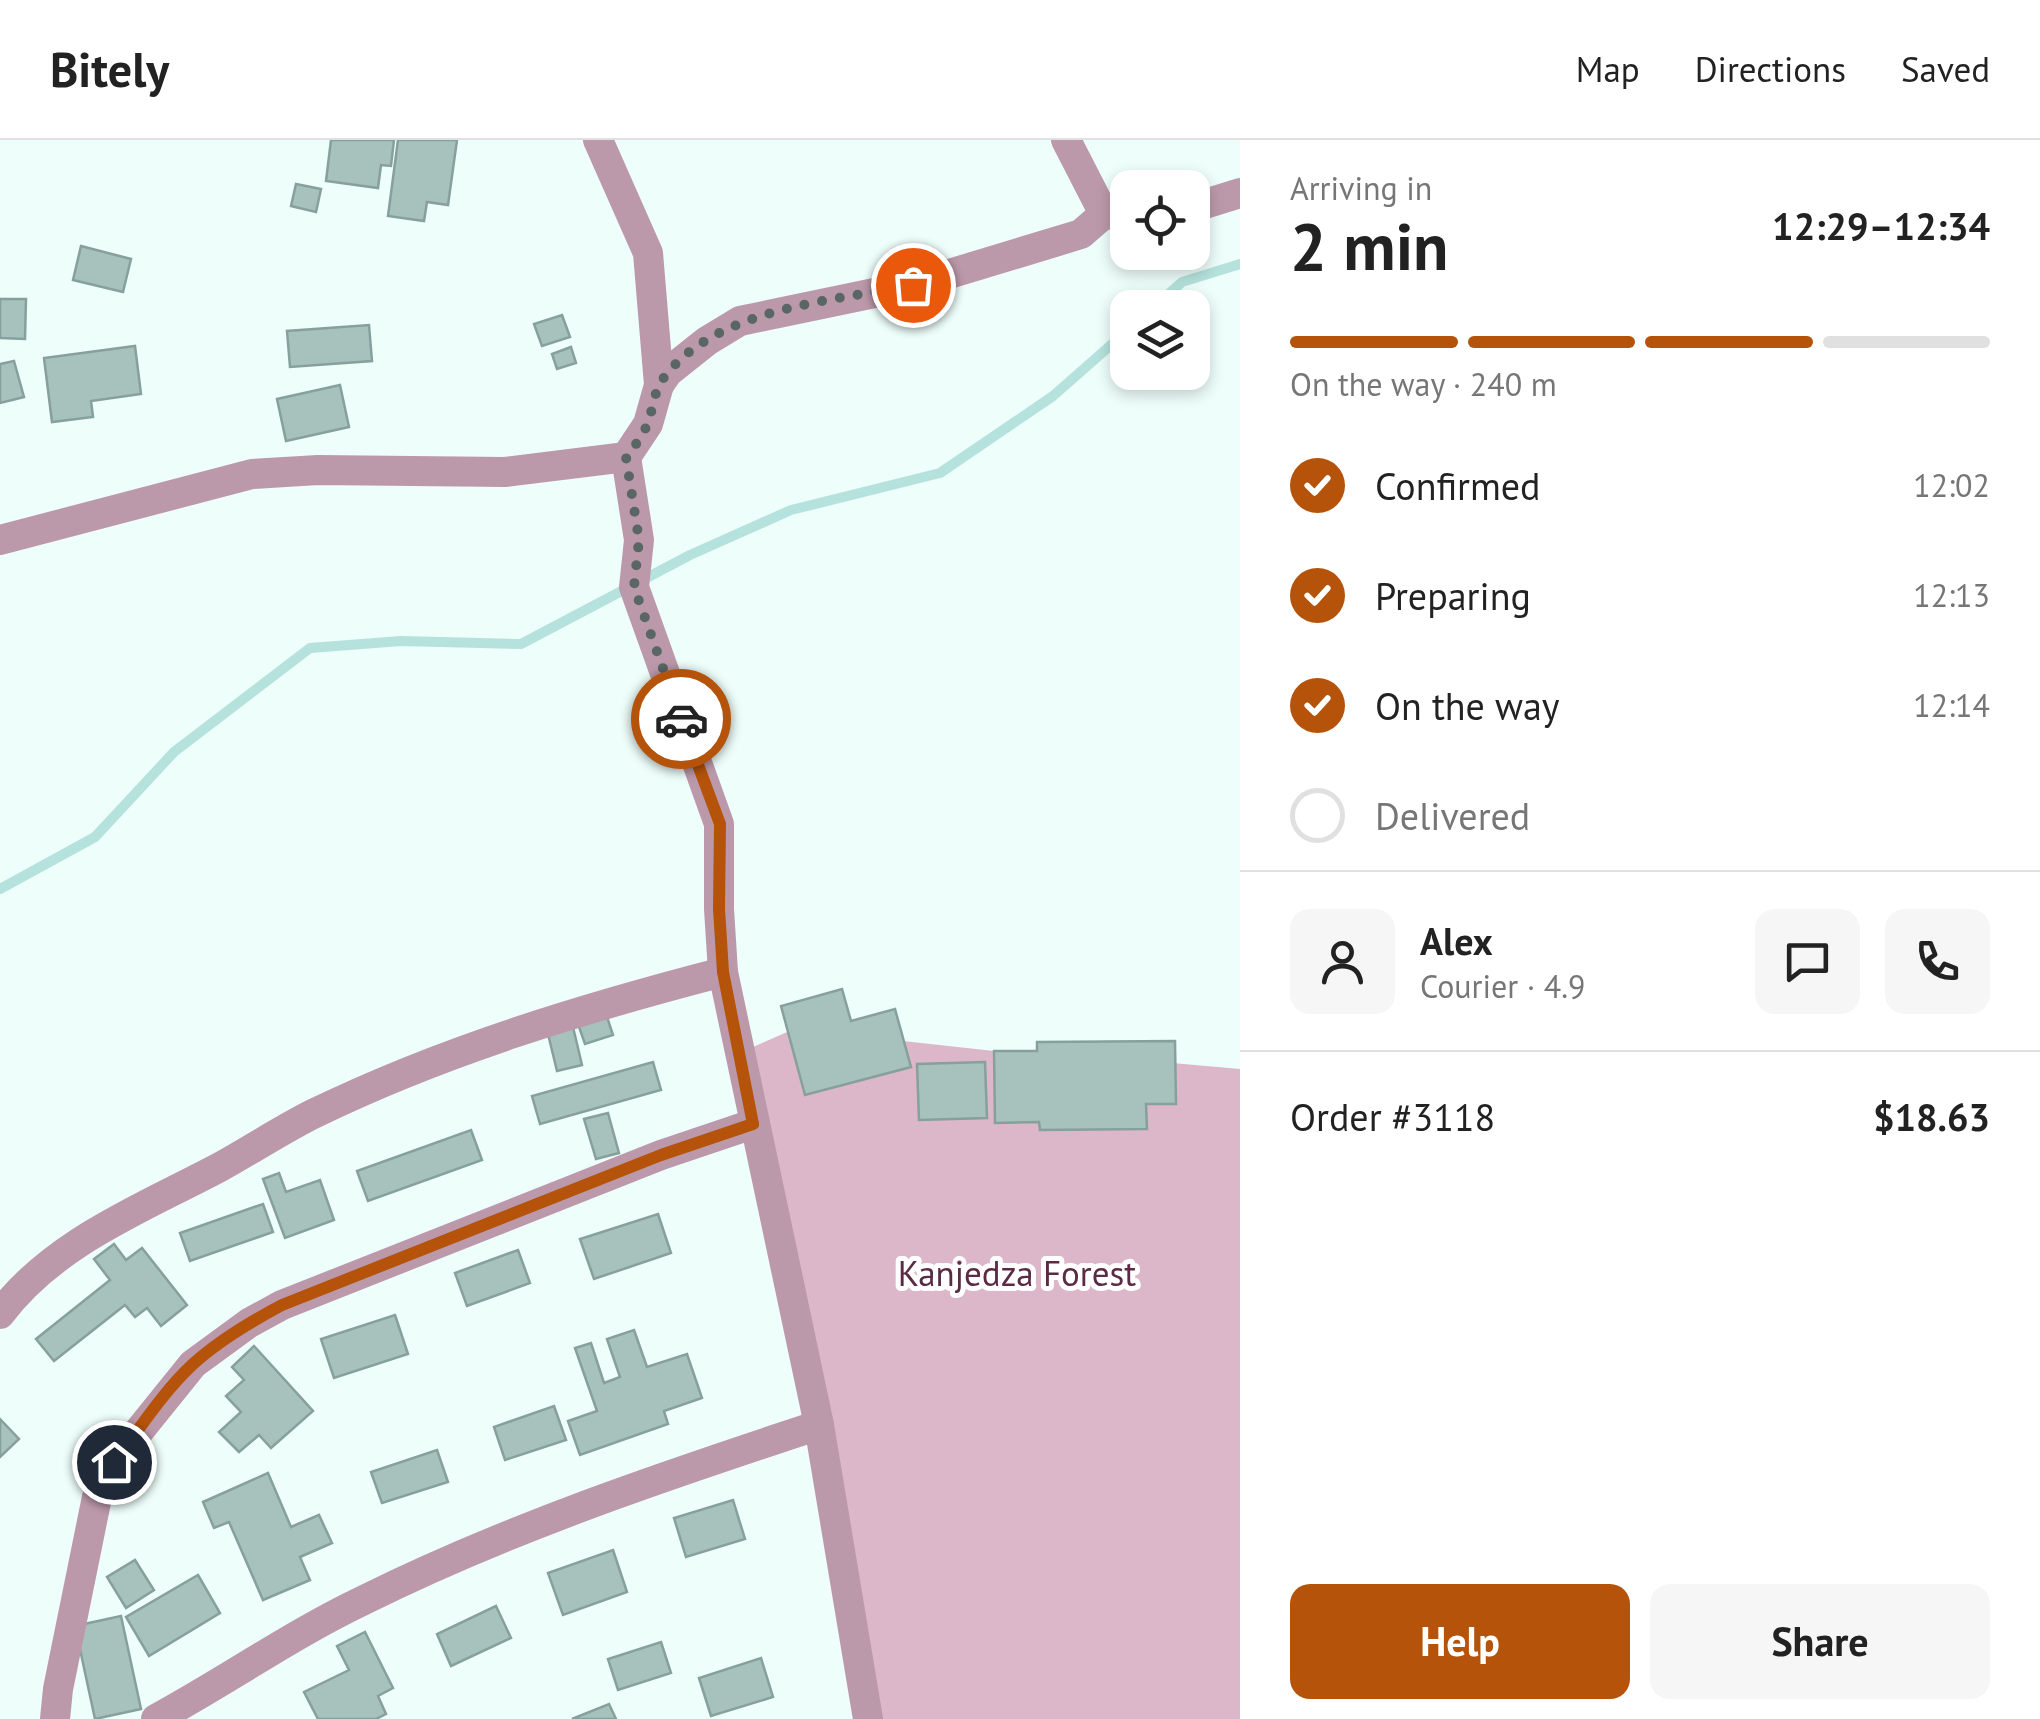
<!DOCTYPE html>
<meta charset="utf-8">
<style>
body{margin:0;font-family:"PT Sans",sans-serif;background:#f6f6f6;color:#222;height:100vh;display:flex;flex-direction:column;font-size:38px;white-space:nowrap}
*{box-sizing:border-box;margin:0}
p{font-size:32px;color:#767676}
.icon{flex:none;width:55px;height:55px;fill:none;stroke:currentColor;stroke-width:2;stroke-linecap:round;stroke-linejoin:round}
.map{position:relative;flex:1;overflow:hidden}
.side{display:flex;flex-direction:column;background:#fff;width:800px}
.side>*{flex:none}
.fabs{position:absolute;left:1110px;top:30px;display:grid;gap:20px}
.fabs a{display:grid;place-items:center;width:100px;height:100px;border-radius:20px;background:#fff;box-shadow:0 5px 15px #0003;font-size:50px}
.pin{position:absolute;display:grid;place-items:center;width:85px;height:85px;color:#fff;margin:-42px;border:5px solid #fff;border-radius:50%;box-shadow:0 2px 10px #0007}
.courier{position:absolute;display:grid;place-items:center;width:100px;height:100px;margin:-50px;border:8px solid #b45309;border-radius:50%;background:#fff;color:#222;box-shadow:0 2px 12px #0007}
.headline em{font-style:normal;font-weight:600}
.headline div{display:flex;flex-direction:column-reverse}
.headline{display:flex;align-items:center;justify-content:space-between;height:170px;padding:0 50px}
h1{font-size:65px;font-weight:600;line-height:75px}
.bar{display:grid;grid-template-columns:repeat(4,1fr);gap:15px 10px;align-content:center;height:120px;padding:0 50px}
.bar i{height:12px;border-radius:8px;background:#e0e0e0}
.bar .active{background:#b45309}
.bar p{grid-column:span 4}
.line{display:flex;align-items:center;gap:25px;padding:0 50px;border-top:2px solid #e0e0e0}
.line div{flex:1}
.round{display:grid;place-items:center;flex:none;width:105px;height:105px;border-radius:20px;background:#f6f6f6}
ol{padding:0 50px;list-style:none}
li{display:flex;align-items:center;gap:30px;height:110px}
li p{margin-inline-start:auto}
li .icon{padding:10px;border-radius:50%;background:#b45309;color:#fff;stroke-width:4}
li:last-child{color:#767676}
li i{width:55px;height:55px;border:5px solid #e0e0e0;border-radius:50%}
.primary-button{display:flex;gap:20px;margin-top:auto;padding:20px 50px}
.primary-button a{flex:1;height:115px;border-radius:20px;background:#b45309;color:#fff;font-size:40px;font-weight:600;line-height:115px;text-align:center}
.primary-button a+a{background:#f6f6f6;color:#222}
header{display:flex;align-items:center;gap:60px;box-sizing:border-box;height:140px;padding:0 50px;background:#fff;border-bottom:2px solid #e0e0e0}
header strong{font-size:48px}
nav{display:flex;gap:55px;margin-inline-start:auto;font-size:35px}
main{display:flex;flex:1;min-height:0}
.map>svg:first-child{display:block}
.forest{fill:#dcb7c9}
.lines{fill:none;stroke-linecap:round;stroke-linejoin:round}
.stream{stroke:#b5e2dc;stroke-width:10}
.building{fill:#a7c1bd;stroke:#86a09c;stroke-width:2.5}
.minor{stroke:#bc99aa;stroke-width:30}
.done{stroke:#5a6664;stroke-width:10;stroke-dasharray:0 18}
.route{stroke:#b45309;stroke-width:12}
.labels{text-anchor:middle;stroke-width:10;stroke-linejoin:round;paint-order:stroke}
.park-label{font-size:35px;fill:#5b2b45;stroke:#fff}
</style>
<header>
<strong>Bitely</strong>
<nav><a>Map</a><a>Directions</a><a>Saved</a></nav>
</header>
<main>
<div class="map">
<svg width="1240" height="1579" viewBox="0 0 1240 1579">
<rect width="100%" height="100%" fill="#eefefb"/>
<polygon class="forest" points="794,889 994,911 1037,911 1240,929 1240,1579 881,1579 746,910"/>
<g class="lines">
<g class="stream">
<polyline points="1153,168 1182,142 1240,124"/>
<polyline points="0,749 95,697 174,612 310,508 401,501 521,504 690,415 791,370 940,333 1053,256 1128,190"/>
</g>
</g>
<g class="building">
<polygon points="331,0 394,0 391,26 381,25 378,48 326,41"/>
<polygon points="398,0 457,0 448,65 427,62 424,81 388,76"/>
<polygon points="296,44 321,49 316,72 291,66"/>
<polygon points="81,106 131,119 123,152 73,140"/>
<polygon points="0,159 26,159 25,199 0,198"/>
<polygon points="562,175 570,197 542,206 534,184"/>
<polygon points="369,185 372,221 290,227 287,191"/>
<polygon points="135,206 141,254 91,261 93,277 52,282 44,218"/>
<polygon points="571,207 576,223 557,229 552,214"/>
<polygon points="14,221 24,257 0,263 0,224"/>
<polygon points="340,245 349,287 286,301 277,259"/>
<polygon points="842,849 851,881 895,869 911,927 805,955 781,866"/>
<polygon points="606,874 613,895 585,904 578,884"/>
<polygon points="573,887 582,925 557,931 548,894"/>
<polygon points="1175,901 1176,964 1146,964 1147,989 1040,990 1039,982 995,983 994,911 1037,911 1037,902"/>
<polygon points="653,922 661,950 540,984 532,956"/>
<polygon points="985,922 987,978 919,980 917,924"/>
<polygon points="608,973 619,1013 596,1019 584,979"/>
<polygon points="471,990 482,1020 368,1061 357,1031"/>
<polygon points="279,1033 286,1052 320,1040 334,1080 285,1098 263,1039"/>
<polygon points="263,1064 273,1092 190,1121 180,1093"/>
<polygon points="658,1074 671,1113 594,1139 580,1099"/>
<polygon points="114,1104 126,1120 142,1108 187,1165 161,1186 147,1168 135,1177 125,1165 54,1221 36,1199 110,1140 94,1119"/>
<polygon points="518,1110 530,1143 467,1166 455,1133"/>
<polygon points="395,1175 408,1214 334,1238 321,1199"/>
<polygon points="634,1190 647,1227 687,1214 702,1258 664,1271 668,1284 580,1315 568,1281 597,1271 575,1208 591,1203 604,1243 620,1237 607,1199"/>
<polygon points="254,1206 313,1271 271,1308 259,1295 239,1312 219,1292 241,1272 226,1256 244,1240 232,1227"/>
<polygon points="554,1266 566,1300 505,1320 494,1287"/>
<polygon points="0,1279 19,1299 0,1317"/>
<polygon points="437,1310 448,1342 382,1363 371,1332"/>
<polygon points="268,1333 291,1387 319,1375 332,1403 300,1417 310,1440 263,1460 229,1382 214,1388 203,1362"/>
<polygon points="733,1360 745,1399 686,1417 674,1378"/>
<polygon points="613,1410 627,1452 563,1475 548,1433"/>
<polygon points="135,1420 154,1450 126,1468 107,1437"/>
<polygon points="198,1435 220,1473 149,1516 126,1477"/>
<polygon points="496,1466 511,1498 451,1526 437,1494"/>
<polygon points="121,1476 141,1569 95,1579 75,1486"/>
<polygon points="365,1492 393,1548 378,1556 386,1574 376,1579 318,1579 304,1552 349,1530 337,1506"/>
<polygon points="661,1502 671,1533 618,1550 608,1519"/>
<polygon points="761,1518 773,1557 711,1576 699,1538"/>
<polygon points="609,1564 616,1579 572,1579"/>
</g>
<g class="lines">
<g class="minor">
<polyline points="1066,0 1104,74"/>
<polyline points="1192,68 1240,53"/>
<polyline points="659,245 668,232 707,201 740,181 913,145 1081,94 1104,74 1128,76"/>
<polyline points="626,317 639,400 634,447 719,684 719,769 723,832 819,1285 868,1579"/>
<polyline points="0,400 252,334 318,330 505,332 626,317 648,284 659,245 648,113 598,0"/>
<path d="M0 1174C54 1102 143 1068 220 1027 251 1010 281 990 313 974 442 911 584 868 723 832"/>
<polyline points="55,1579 58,1549 97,1357 114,1322 193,1224 249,1183 282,1165 661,1015 753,984"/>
<path d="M156 1579C226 1541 291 1495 362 1461 509 1388 664 1336 819 1285"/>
</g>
</g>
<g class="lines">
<path class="done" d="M681 579 634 447 639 400 626 317C634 307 642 297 647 285 654 268 653 250 666 235 720 167 834 161 913 145"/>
<path class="route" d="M114 1322C139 1290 162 1253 192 1225 218 1201 250 1182 282 1165L661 1015 753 984 723 832 719 769 720 684 681 579"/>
</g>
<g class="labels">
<g class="park-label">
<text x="1017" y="1146">Kanjedza Forest</text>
</g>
</g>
</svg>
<div class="fabs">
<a><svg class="icon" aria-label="locate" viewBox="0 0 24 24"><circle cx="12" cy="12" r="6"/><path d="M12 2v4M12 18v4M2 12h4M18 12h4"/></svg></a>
<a><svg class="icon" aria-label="layers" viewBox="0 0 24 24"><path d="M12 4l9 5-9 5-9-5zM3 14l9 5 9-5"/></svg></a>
</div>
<div class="pin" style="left:913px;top:145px;background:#ea580c"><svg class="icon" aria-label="bag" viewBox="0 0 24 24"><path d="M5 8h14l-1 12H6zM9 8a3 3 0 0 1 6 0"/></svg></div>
<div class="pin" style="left:114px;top:1322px;background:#1f2937"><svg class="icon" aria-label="home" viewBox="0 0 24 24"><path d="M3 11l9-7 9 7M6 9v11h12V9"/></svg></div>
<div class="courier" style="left:681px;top:579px"><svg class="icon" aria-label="car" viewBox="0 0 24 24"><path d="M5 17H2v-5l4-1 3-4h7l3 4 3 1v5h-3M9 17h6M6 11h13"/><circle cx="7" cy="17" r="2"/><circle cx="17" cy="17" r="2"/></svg></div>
</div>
<section class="side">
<div class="headline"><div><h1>2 min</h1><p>Arriving in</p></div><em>12:29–12:34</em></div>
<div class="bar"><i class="active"></i><i class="active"></i><i class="active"></i><i></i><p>On the way · 240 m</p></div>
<ol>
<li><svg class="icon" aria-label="check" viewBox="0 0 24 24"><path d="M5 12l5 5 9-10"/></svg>Confirmed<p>12:02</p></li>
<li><svg class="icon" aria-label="check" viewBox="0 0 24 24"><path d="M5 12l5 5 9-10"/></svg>Preparing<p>12:13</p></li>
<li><svg class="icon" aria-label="check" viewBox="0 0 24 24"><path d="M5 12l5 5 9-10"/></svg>On the way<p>12:14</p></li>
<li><i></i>Delivered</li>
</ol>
<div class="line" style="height:180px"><a class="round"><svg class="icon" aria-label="person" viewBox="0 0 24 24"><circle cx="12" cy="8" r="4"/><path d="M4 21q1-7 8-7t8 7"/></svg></a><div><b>Alex</b><p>Courier · 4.9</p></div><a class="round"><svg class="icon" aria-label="chat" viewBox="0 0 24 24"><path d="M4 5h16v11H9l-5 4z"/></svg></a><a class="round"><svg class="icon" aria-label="phone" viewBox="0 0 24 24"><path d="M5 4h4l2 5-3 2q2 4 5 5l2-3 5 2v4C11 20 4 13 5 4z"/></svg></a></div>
<div class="line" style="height:130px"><div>Order #3118</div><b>$18.63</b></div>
<div class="primary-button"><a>Help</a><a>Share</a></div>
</section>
</main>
